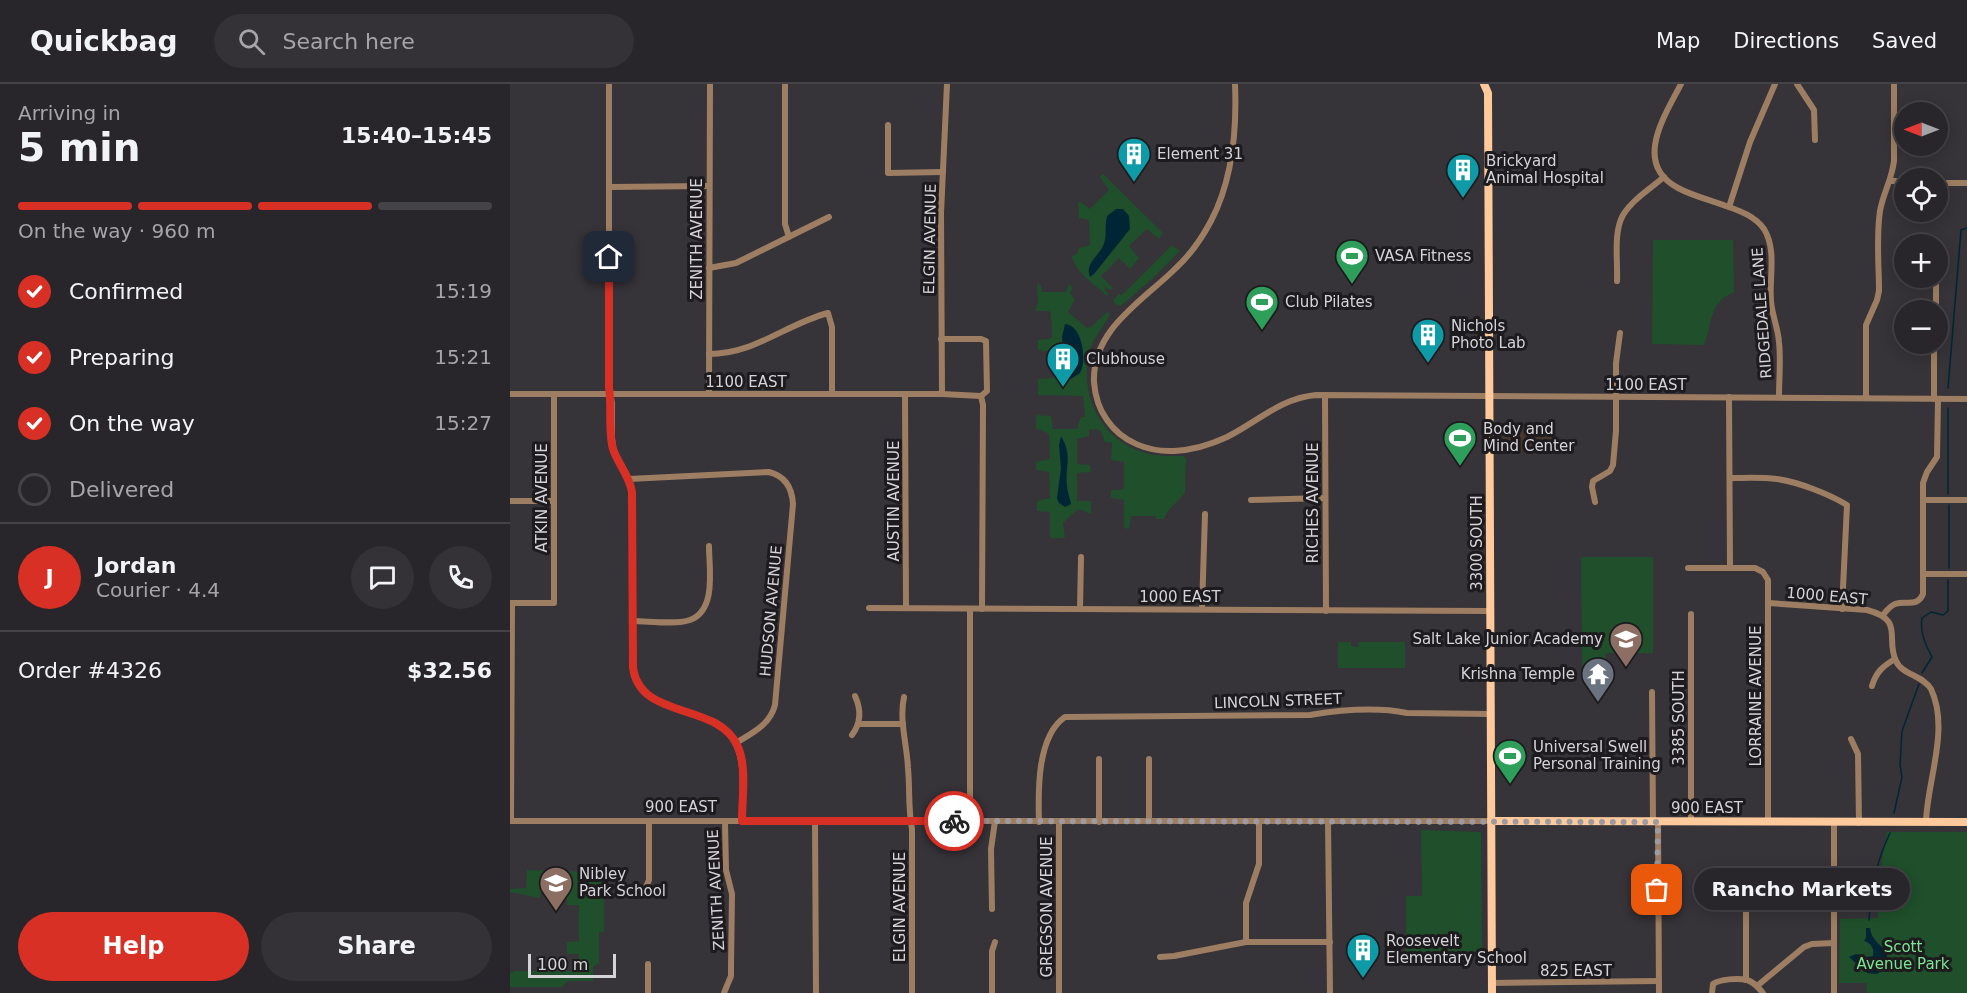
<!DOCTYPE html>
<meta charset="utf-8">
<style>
body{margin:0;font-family:"DejaVu Sans",sans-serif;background:#343237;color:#f1f3f6;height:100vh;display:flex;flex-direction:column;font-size:22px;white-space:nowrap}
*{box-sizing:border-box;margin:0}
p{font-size:20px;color:#a5a5a9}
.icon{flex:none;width:33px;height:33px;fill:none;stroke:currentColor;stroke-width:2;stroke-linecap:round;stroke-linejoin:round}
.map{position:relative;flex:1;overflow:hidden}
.panel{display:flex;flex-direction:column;background:#28262b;width:510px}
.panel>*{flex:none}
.needle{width:39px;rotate:270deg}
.controls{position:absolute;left:1384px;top:18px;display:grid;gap:12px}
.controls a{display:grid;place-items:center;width:54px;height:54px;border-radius:50%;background:#28262b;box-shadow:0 3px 15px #0003,0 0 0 2px #444347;font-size:30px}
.scale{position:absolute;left:18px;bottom:15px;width:88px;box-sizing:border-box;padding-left:6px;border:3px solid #d4d3d7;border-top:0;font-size:16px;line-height:21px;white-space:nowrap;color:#d4d3d7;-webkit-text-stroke:4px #1d1b1e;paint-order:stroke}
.pin{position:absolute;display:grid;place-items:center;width:51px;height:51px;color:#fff;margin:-26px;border-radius:12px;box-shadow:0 3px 9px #0006}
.courier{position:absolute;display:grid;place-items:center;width:60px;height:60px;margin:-30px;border:4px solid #d93025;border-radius:50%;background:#fff;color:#222;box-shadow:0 2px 8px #0007}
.bubble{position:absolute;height:42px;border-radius:21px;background:#28262b;box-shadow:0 3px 15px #0003,0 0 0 2px #444347;font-size:20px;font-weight:800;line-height:42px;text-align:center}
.headline em{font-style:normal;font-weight:800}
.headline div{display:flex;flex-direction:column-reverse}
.headline{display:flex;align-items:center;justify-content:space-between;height:102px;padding:0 18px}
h1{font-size:39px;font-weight:800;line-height:45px}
.bar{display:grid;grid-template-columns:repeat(4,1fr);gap:9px 6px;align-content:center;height:72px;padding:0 18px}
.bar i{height:8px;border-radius:4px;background:#444347}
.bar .current{background:#d93025}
.bar p{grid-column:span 4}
.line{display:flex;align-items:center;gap:15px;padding:0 18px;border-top:2px solid #444347}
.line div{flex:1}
.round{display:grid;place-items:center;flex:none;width:63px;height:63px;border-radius:32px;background:#343237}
ol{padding:0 18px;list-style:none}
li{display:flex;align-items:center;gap:18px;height:66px}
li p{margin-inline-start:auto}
li .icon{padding:6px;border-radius:50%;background:#d93025;color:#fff;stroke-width:4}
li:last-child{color:#a5a5a9}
li i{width:33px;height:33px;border:3px solid #444347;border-radius:50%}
.cta{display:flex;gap:12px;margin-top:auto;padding:12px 18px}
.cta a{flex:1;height:69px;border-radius:36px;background:#d93025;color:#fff;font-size:24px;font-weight:800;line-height:69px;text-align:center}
.cta a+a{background:#343237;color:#f1f3f6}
header{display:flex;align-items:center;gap:36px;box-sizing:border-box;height:84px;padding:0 30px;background:#28262b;border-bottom:2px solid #444347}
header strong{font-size:28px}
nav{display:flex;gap:33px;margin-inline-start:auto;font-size:21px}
.search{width:420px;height:54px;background:#343237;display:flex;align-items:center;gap:15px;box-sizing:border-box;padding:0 21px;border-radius:33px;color:#a5a5a9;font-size:22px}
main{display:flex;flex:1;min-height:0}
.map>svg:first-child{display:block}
.industrial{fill:#48382c}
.green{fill:#1f4f2b}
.water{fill:#002635}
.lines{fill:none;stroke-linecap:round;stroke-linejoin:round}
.stream{stroke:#002635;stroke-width:1.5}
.minor{stroke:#9e7e62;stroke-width:6}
.major{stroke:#feca9b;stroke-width:8}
.done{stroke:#9d9ba0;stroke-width:6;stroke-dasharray:0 10.8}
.route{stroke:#d93025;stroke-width:8}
.labels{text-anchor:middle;stroke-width:6;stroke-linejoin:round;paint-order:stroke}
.poi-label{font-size:15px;fill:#d4d3d7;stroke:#1d1b1e;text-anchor:start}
.street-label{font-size:15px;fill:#d4d3d7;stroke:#1d1b1e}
.park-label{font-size:15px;fill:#7ae691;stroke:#1d1b1e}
</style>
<header>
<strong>Quickbag</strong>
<div class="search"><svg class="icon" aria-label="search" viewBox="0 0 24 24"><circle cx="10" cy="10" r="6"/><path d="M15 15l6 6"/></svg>Search here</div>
<nav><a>Map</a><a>Directions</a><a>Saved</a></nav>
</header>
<main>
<section class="panel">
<div class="headline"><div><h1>5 min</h1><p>Arriving in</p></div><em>15:40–15:45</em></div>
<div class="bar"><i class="current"></i><i class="current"></i><i class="current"></i><i></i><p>On the way · 960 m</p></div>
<ol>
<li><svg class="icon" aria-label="check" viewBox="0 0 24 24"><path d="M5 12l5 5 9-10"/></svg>Confirmed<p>15:19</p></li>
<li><svg class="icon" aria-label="check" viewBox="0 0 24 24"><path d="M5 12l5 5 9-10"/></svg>Preparing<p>15:21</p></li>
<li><svg class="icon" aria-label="check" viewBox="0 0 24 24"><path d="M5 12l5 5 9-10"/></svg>On the way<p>15:27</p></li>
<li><i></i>Delivered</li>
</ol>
<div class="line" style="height:108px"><b class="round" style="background:#d93025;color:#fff">J</b><div><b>Jordan</b><p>Courier · 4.4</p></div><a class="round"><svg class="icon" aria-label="chat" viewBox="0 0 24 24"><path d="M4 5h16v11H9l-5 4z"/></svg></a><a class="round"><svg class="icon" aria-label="phone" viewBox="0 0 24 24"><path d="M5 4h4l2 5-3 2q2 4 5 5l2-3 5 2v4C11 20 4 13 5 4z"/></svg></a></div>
<div class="line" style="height:78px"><div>Order #4326</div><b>$32.56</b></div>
<div class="cta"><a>Help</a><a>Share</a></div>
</section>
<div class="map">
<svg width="1457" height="909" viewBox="0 0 1457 909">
<rect width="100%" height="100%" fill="#363339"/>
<polygon class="industrial" points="993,347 1043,347 1042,367 993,367"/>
<g class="green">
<path d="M593 90 653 149 649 155 637 145 619 162 629 174 620 185 609 174 591 192 603 204 601 206 595 203V206L599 210 597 212C585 201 565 188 562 172L567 170 569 164 580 161 579 136 569 134 568 119 569 117 580 125 599 106 590 93Z"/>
<path d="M1143 156H1223L1224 208C1197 220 1203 240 1194 261L1142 260Z"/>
<polygon points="662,161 670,167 642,195 611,222 605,220 603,216 609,210 612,211"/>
<path d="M527 199 531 202 532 208H556L559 199 563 204 560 209 565 216 558 228 577 244 581 243 597 228 600 231C594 241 585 252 581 263 566 311 593 363 645 371 654 372 664 372 673 372L676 374 675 409 658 427 654 435H646L645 432H621L619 445 614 444V416L601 414V406H610L614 404V378L601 376 602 359 595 358 591 348 587 345 579 346V352L567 355V380L580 381 581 388 567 389V417H581V430L568 425 553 439 555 454H540V428L527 427V417L540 414 539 388 526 386V378L540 375 539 350 531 346 526 345V331L541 332 543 345H567L571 333H575L573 312 528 311V295L543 294V268L528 266V256L539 255 542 253 541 229 539 227H525L528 217Z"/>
<polygon points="1071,473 1143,473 1143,569 1096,569 1095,581 1072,581"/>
<polygon points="828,558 841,558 841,562 848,563 849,558 895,558 895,584 828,584"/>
<polygon points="911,746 971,748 972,871 896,870 896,812 912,812"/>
<polygon points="1377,748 1457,748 1457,909 1357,909 1356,899 1329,899 1330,835 1368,834 1368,799"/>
<polygon points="17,786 94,788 94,848 89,848 89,879 83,883 83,897 58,897 52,903 0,903 0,889 5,887 69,887 69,870 57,870 57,858 69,857 69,821 57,821 57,806 31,806 30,814 0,808 0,805 16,804"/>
</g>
<g class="water">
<path d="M606 125H613L619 132 620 145 584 190 580 193C575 181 586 174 592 164 598 154 594 143 597 132Z"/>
<path d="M555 240C573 241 577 278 570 289L556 298 551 287 554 277 552 253Z"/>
<path d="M551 352C563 373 555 381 557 401 557 407 560 414 561 420L555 423 549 419 547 414 551 384 549 361Z"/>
<path d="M1356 844H1360C1362 863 1383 861 1376 883L1367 890 1357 889 1339 873 1346 870 1357 873 1363 872C1365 865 1360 858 1354 857L1356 854Z"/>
</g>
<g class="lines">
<g class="stream">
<polyline points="1438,304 1451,146 1457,144"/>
<polyline points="1438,410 1438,324"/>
<polyline points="1439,421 1439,484"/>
<path d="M1412 589 1422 573C1415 560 1410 548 1412 534L1421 528 1433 531 1438 527V496"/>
<polyline points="1384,729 1392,693 1390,681 1392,647 1409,600"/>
<path d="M1359 836C1361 805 1366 778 1380 749"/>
</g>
<g class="minor">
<path d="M99 0V303L102 319V355L104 368 119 395 123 412V588C132 621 175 626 203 637 241 657 232 701 232 737"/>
<polyline points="275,0 275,140 279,153"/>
<path d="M725 0C727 47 723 95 701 137 692 154 680 171 666 184 633 217 582 245 584 298 585 312 589 325 597 336 612 358 638 368 664 367 682 366 700 361 717 353 747 338 771 314 806 311L1457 315"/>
<path d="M1171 0C1155 31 1122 80 1168 104 1183 112 1200 116 1216 122 1230 127 1245 132 1254 145 1267 166 1259 194 1261 217 1262 231 1268 244 1269 258 1271 276 1269 294 1269 313"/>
<polyline points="1287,0 1304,26 1305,56"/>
<polyline points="378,41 378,89 433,88"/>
<polyline points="1380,97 1395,97"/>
<polyline points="1428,99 1457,99"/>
<polyline points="99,103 199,102"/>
<polyline points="1219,123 1240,58 1265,0"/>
<polyline points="199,184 226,179 319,133"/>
<polyline points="1426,194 1426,226"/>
<path d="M1107 197C1108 177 1103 149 1113 131 1122 116 1141 104 1154 93"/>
<polyline points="431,255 471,255 476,257 477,307 471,312"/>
<path d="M199 270C245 270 276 240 318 229L322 243V310"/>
<polyline points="0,310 432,310 471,312"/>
<polyline points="199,310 200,0"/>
<polyline points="395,310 396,524"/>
<polyline points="432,310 431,129 437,0"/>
<polyline points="815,311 816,527"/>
<polyline points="471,312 473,321 472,525"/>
<polyline points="1219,313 1220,483"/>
<path d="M1356 314V241L1367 216 1369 207C1369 181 1366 153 1370 127 1373 110 1382 95 1384 77V0"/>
<polyline points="1424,315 1424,260"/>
<path d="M1220 394C1235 394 1251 393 1267 395 1288 398 1319 410 1337 421L1332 525"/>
<path d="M119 395 259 388C275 392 282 403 283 420L265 621C260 641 242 649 226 659"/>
<polyline points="741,416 815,414"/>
<polyline points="1413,416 1457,416"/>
<polyline points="0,417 44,417"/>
<polyline points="1085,418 1082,403 1083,397 1100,387 1103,381 1106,347 1106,279 1110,249"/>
<polyline points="1178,484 1245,484 1253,488 1258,496 1258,738"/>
<polyline points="1413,490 1457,490"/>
<polyline points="0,519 44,519 44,310"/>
<path d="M1258 519 1357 526C1395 536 1375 554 1386 577 1392 591 1413 591 1421 605 1440 645 1417 697 1416 738"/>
<polyline points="359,524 980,527"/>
<polyline points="460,525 460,737"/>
<polyline points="570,525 571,473"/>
<polyline points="692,525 695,430"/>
<path d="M1373 531C1376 527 1380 522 1385 520 1396 516 1407 524 1413 510V399L1417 388 1427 373 1428 315"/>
<path d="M123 537C138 537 166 541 180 536 207 526 199 484 199 462"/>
<path d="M1362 602C1366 588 1373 582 1385 575"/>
<polyline points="1142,608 1143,738"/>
<path d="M394 613C389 636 397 661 398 684 400 705 398 725 402 745V909"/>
<polyline points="349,640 393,640"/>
<path d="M342 651C351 639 351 625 345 612"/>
<polyline points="1341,655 1348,670 1349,739"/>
<polyline points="589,675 589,738"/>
<polyline points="639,675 639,737"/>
<polyline points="0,737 981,737"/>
<polyline points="1,737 2,519"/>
<polyline points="305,737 306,909"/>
<polyline points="549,737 549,909"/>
<polyline points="818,737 820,909"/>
<path d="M529 738C528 707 527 652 555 633L800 631C830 626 867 623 897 629L981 630"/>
<polyline points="1148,738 1149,909"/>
<polyline points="1181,738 1181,530"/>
<polyline points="133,810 139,796 139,737"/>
<polyline points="1236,822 1236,896"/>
<polyline points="482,825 481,765 485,737"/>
<polyline points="736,858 736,819 749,780 749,737"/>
<polyline points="650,873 664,872 736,858 820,858"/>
<polyline points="138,880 138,909"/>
<polyline points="982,899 1149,897"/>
<polyline points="1247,902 1294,863 1302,860 1324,859"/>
<polyline points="214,909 221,892 221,883 222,810 216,786 215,737"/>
<polyline points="482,909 482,867 485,858"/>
<path d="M1202 909 1203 900C1210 895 1228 894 1237 896 1244 898 1249 904 1253 909"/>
<polyline points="1324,909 1324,739"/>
</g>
<g class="major">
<polyline points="974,0 978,9 982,909"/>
<polyline points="981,737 1457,738"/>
</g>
</g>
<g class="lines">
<polyline class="done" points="444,737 1148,738 1147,806"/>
<path class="route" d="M99 173V303C102 322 98 348 103 365 108 380 119 391 122 408L123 583C129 637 209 617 228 663 237 684 232 714 232 737H444"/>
</g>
<defs>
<g id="building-pin" transform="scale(1.725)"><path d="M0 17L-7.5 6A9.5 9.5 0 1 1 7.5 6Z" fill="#0f9aa8" stroke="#1d1b1e"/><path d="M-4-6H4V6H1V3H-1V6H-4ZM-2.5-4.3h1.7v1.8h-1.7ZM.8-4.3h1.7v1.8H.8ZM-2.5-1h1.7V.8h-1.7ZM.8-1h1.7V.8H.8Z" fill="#fff"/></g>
<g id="stadium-pin" transform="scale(1.725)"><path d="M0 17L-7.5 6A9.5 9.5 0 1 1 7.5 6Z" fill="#2e9e5b" stroke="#1d1b1e"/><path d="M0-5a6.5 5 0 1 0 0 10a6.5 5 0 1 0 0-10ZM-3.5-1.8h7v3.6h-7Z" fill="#fff"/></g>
<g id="school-pin" transform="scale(1.725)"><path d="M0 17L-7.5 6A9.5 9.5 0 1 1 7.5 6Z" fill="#8d6e63" stroke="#1d1b1e"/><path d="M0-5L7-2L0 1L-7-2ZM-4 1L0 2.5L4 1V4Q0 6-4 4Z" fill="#fff"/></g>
<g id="temple-pin" transform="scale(1.725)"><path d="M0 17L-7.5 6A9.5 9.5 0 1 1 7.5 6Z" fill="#6b7280" stroke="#1d1b1e"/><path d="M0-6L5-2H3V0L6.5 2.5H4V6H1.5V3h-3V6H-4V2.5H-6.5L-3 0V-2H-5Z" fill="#fff"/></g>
</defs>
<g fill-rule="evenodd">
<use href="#building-pin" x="624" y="70"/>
<use href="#building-pin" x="953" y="86"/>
<use href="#stadium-pin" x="842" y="172"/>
<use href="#stadium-pin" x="752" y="218"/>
<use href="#building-pin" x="918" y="251"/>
<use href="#building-pin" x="553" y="275"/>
<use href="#stadium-pin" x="950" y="354"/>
<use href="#school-pin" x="1116" y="555"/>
<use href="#temple-pin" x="1088" y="590"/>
<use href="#stadium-pin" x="1000" y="672"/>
<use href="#school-pin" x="46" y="799"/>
<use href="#building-pin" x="853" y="866"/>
</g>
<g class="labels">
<g class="poi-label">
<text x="647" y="75">Element 31</text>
<text x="976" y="82">Brickyard<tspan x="976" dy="17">Animal Hospital</tspan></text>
<text x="865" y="177">VASA Fitness</text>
<text x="775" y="223">Club Pilates</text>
<text x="941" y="247">Nichols<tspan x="941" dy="17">Photo Lab</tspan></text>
<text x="576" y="280">Clubhouse</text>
<text x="973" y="350">Body and<tspan x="973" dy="17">Mind Center</tspan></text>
<text x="1093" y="560" text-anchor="end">Salt Lake Junior Academy</text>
<text x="1065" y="595" text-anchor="end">Krishna Temple</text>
<text x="1023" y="668">Universal Swell<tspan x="1023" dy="17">Personal Training</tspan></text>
<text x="69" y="795">Nibley<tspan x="69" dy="17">Park School</tspan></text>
<text x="876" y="862">Roosevelt<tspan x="876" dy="17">Elementary School</tspan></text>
</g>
<g class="street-label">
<text transform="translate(187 155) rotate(-90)" y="5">ZENITH AVENUE</text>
<text transform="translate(420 155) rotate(-89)" y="5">ELGIN AVENUE</text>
<text transform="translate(1252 229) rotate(-94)" y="5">RIDGEDALE LANE</text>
<text x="236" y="303">1100 EAST</text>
<text x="1136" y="306">1100 EAST</text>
<text transform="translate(32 414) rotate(-90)" y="5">ATKIN AVENUE</text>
<text transform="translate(384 417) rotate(-90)" y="5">AUSTIN AVENUE</text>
<text transform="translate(803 419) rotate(-90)" y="5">RICHES AVENUE</text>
<text transform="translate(967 459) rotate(-90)" y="5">3300 SOUTH</text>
<text transform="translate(1317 512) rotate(5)" y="5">1000 EAST</text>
<text x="670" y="518">1000 EAST</text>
<text transform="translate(261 527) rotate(-85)" y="5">HUDSON AVENUE</text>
<text transform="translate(1246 612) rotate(-90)" y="5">LORRAINE AVENUE</text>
<text transform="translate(768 617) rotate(-2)" y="5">LINCOLN STREET</text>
<text transform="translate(1169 634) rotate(-90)" y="5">3385 SOUTH</text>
<text x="171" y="728">900 EAST</text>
<text x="1197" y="729">900 EAST</text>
<text transform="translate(206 806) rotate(-93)" y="5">ZENITH AVENUE</text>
<text transform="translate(390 823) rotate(-90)" y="5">ELGIN AVENUE</text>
<text transform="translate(537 823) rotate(-90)" y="5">GREGSON AVENUE</text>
<text x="1066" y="892">825 EAST</text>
</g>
<g class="park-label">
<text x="1393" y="868">Scott<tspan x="1393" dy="17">Avenue Park</tspan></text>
</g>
</g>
</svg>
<div class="controls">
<a><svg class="needle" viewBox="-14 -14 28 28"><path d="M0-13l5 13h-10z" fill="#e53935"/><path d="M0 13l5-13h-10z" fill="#a5a5a9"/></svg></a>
<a><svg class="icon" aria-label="locate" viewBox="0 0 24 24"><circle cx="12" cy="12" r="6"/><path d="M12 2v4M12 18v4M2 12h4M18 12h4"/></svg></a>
<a>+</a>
<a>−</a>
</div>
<div class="scale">100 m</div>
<div class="pin" style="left:1147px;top:806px;background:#ea580c"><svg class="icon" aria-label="bag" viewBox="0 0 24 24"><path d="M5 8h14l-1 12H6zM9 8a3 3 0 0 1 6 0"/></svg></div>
<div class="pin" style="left:99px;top:173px;background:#1f2937"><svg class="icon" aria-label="home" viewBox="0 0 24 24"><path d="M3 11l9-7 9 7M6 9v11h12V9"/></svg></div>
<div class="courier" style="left:444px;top:737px"><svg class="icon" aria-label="bike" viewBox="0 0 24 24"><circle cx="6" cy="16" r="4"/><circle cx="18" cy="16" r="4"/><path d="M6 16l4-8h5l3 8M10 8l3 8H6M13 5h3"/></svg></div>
<div class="bubble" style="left:1184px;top:784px;width:216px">Rancho Markets</div>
</div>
</main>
